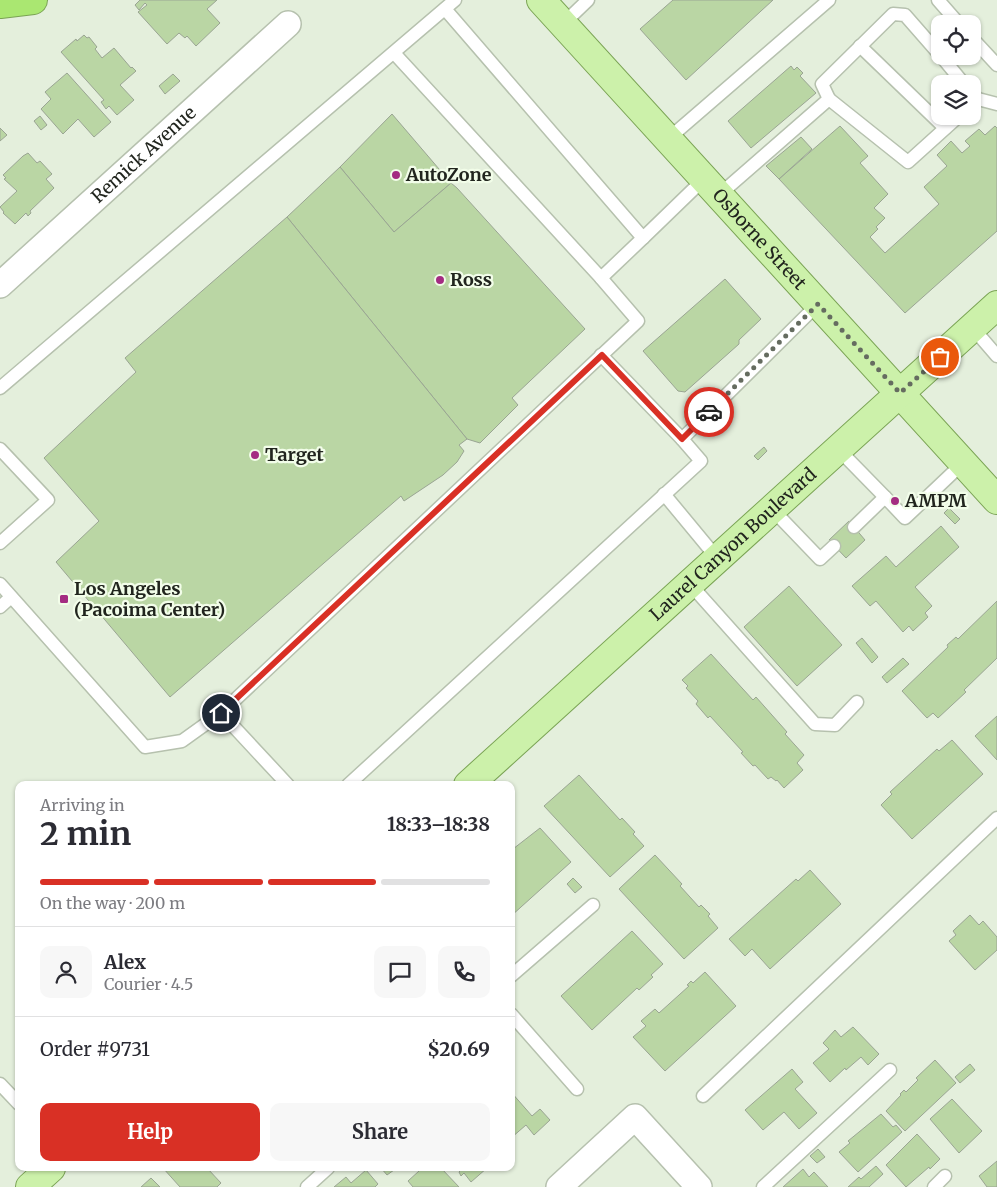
<!DOCTYPE html>
<meta charset="utf-8">
<style>
body{margin:0;font-family:Merriweather,serif;background:#f7f7f7;color:#2b2b33;height:100vh;display:flex;flex-direction:column;font-size:19px;white-space:nowrap}
*{box-sizing:border-box;margin:0}
p{font-size:16px;color:#7c7c81}
.icon{flex:none;width:28px;height:28px;fill:none;stroke:currentColor;stroke-width:2;stroke-linecap:round;stroke-linejoin:round}
.map{position:relative;flex:1;overflow:hidden}
.sheet{position:absolute;left:15px;top:781px;width:500px;height:390px;display:flex;flex-direction:column;background:#fff;border-radius:10px;box-shadow:0 1px 4px #0004}
.sheet>*{flex:none}
.controls{position:absolute;left:931px;top:15px;display:grid;gap:10px}
.controls a{display:grid;place-items:center;width:50px;height:50px;border-radius:10px;background:#fff;box-shadow:0 1px 4px #0004;font-size:25px}
.pin{position:absolute;display:grid;place-items:center;width:42px;height:42px;color:#fff;margin:-21px;border:2px solid #fff;border-radius:50%;box-shadow:0 1px 5px #0007}
.courier{position:absolute;display:grid;place-items:center;width:50px;height:50px;margin:-25px;border:4px solid #d93025;border-radius:50%;background:#fff;color:#222;box-shadow:0 1px 6px #0007}
.overview em{font-style:normal;font-weight:700}
.overview div{display:flex;flex-direction:column-reverse}
.overview{display:flex;align-items:center;justify-content:space-between;height:85px;padding:0 25px}
h1{font-size:32px;font-weight:700;line-height:38px}
.bar{display:grid;grid-template-columns:repeat(4,1fr);gap:8px 5px;align-content:center;height:60px;padding:0 25px}
.bar i{height:6px;border-radius:4px;background:#e1e1e2}
.bar .active{background:#d93025}
.bar p{grid-column:span 4}
.line{display:flex;align-items:center;gap:12px;padding:0 25px;border-top:1px solid #e1e1e2}
.line div{flex:1}
.round{display:grid;place-items:center;flex:none;width:52px;height:52px;border-radius:10px;background:#f7f7f7}
.cta{display:flex;gap:10px;margin-top:auto;padding:10px 25px}
.cta a{flex:1;height:58px;border-radius:10px;background:#d93025;color:#fff;font-size:20px;font-weight:700;line-height:58px;text-align:center}
.cta a+a{background:#f7f7f7;color:#2b2b33}
.map>svg:first-child{display:block}
.building{fill:#bad6a4;stroke:#9aa593}
.lines{fill:none;stroke-linecap:round;stroke-linejoin:round}
.service-casing{stroke:#b6c1ae;stroke-width:15}
.minor-casing{stroke:#b6c1ae;stroke-width:28}
.primary-casing{stroke:#7aa354;stroke-width:30}
.motorway-casing{stroke:#7aa354;stroke-width:30}
.service{stroke:#fff;stroke-width:12}
.minor{stroke:#fff;stroke-width:25}
.primary{stroke:#ccf1aa;stroke-width:28}
.motorway{stroke:#aae771;stroke-width:28}
.done{stroke:#656c60;stroke-width:5;stroke-dasharray:0 9}
.route{stroke:#d93025;stroke-width:6}
.poi-dot{fill:#a42c82;stroke:#f2fde9;stroke-width:2}
.labels{text-anchor:middle;stroke-width:4.5;stroke-linejoin:round;paint-order:stroke}
.street-label{font-size:18px;fill:#21251e;stroke:#f2fde9}
.poi-label{font-size:18px;font-weight:bold;fill:#21251e;stroke:#f2fde9;text-anchor:start}
</style>
<div class="map">
<svg width="997" height="1187" viewBox="0 0 997 1187">
<rect width="100%" height="100%" fill="#e4efdc"/>
<g class="building">
<polygon points="140,0 217,0 207,9 220,23 196,46 187,36 185,38 179,33 167,44 138,12 147,5 145,3 139,10 135,5"/>
<polygon points="673,0 773,0 686,80 640,29"/>
<polygon points="84,35 87,38 89,37 97,47 95,49 102,58 114,48 131,68 132,67 136,71 120,85 134,100 117,115 109,106 106,109 101,102 104,100 61,52 76,39 77,41"/>
<polygon points="791,66 794,70 797,67 803,73 800,76 816,93 751,148 728,121"/>
<polygon points="67,73 111,122 94,137 78,119 63,134 41,109 51,99 45,92"/>
<polygon points="173,74 180,81 165,94 159,86"/>
<polygon points="392,114 451,183 394,232 340,167"/>
<polygon points="40,116 47,125 41,130 34,121"/>
<polygon points="840,126 868,156 860,163 888,194 874,208 885,218 876,227 878,229 870,237 885,253 939,204 924,187 947,166 937,155 951,141 962,153 970,146 965,141 979,129 985,135 995,126 997,128 997,231 905,313 779,179"/>
<polygon points="0,128 7,135 0,141"/>
<polygon points="801,137 812,149 779,179 766,166"/>
<polygon points="28,153 37,163 40,161 52,174 46,179 54,188 30,211 31,213 28,216 26,213 15,224 3,213 4,212 0,207 17,191 4,179 6,178 3,175 23,156"/>
<polygon points="340,167 394,232 451,183 457,188 585,329 512,398 518,405 480,443 467,439 287,217"/>
<polygon points="287,217 467,439 459,445 464,451 457,462 443,475 404,501 401,496 170,697 56,562 99,521 44,458 136,372 125,358"/>
<polygon points="725,279 761,319 739,340 739,344 685,392 678,391 643,351"/>
<polygon points="764,447 767,451 758,460 754,456"/>
<polygon points="949,508 960,519 955,524 944,513"/>
<polygon points="849,521 865,540 846,558 829,540"/>
<polygon points="941,526 959,547 915,587 932,606 925,613 928,617 913,631 909,626 903,632 876,601 870,606 852,586 886,556 896,567"/>
<polygon points="789,586 842,645 797,686 744,627"/>
<polygon points="997,601 997,658 964,690 966,692 938,718 933,713 927,718 902,691 948,647 947,645 956,637 958,639"/>
<polygon points="862,638 878,657 872,663 856,643"/>
<polygon points="711,654 753,700 756,697 787,732 785,734 804,755 797,763 803,770 784,788 777,780 776,781 771,777 768,779 755,765 753,766 741,753 743,752 710,716 708,718 696,704 698,701 686,688 688,686 682,680"/>
<polygon points="903,658 909,664 887,683 882,677"/>
<polygon points="997,716 997,760 975,736"/>
<polygon points="952,740 983,774 912,839 881,805 892,794 890,792 937,749 939,751"/>
<polygon points="579,775 620,820 622,818 635,832 633,834 644,846 610,877 544,806"/>
<polygon points="540,828 571,862 511,916 511,854 514,851 513,849"/>
<polygon points="655,855 682,884 680,886 699,907 701,905 710,914 708,916 718,928 684,959 619,889"/>
<polygon points="810,870 841,904 770,969 752,949 745,956 729,939 796,879 798,881"/>
<polygon points="573,878 582,887 575,893 567,884"/>
<polygon points="970,915 979,925 983,921 997,937 997,950 975,970 949,941 956,935 953,931"/>
<polygon points="632,931 663,964 651,975 653,977 639,990 637,988 592,1030 561,996"/>
<polygon points="705,972 736,1006 665,1071 633,1037 646,1026 641,1021 655,1009 659,1013 689,986 687,985 691,981 693,983"/>
<polygon points="853,1027 879,1054 868,1065 861,1057 846,1070 845,1068 830,1082 813,1063 829,1049 823,1043 835,1030 841,1037"/>
<polygon points="935,1060 956,1083 905,1131 886,1111 901,1095 900,1094 904,1090 906,1092 918,1080 916,1078"/>
<polygon points="970,1064 975,1070 960,1083 955,1077"/>
<polygon points="792,1069 803,1082 795,1089 817,1113 799,1129 784,1112 763,1130 745,1110"/>
<polygon points="511,1092 532,1116 540,1109 550,1120 534,1135 526,1125 511,1138"/>
<polygon points="952,1099 982,1131 959,1153 930,1119"/>
<polygon points="881,1114 893,1127 896,1125 902,1132 858,1172 839,1152 850,1143 848,1141"/>
<polygon points="917,1134 940,1159 930,1169 929,1167 906,1187 886,1165"/>
<polygon points="818,1149 825,1157 817,1163 810,1156"/>
<polygon points="997,1161 997,1187 987,1187 979,1176"/>
<polygon points="876,1166 883,1174 869,1187 848,1187 859,1177 861,1179"/>
<polygon points="163,1168 207,1168 221,1183 217,1187 180,1187"/>
<polygon points="381,1168 392,1168 394,1170 387,1175"/>
<polygon points="416,1168 441,1168 459,1187 413,1187 408,1181 419,1171"/>
<polygon points="459,1168 487,1168 471,1182 464,1173 461,1176 459,1172 461,1170"/>
<polygon points="803,1169 809,1177 814,1172 828,1187 783,1187"/>
<polygon points="366,1170 378,1184 375,1187 334,1187 346,1177 351,1183"/>
<polygon points="151,1178 160,1187 141,1187"/>
</g>
<g class="lines">
<g class="service-casing">
<g id="service">
<polyline points="938,0 959,24"/>
<polyline points="445,9 643,238 704,179"/>
<polyline points="563,24 588,0"/>
<polyline points="972,38 997,65"/>
<polyline points="860,46 945,128"/>
<polyline points="394,53 601,278 643,238"/>
<polyline points="941,56 964,84"/>
<polyline points="972,93 978,99 997,104"/>
<polyline points="829,99 908,162 959,116"/>
<polyline points="668,139 829,0"/>
<polyline points="719,195 829,99 822,84 893,14 905,15 940,55"/>
<polyline points="972,327 997,356"/>
<polyline points="601,355 682,439 818,304"/>
<polyline points="0,388 455,0"/>
<polyline points="0,449 48,500 0,543"/>
<polyline points="838,449 885,497"/>
<polyline points="664,494 717,558"/>
<polyline points="772,509 820,559 834,546"/>
<polyline points="854,527 885,497 905,518 963,463"/>
<polyline points="0,584 145,747 182,741 221,713 288,785"/>
<polyline points="690,584 815,724 835,725 857,702"/>
<polyline points="0,607 11,597"/>
<polyline points="221,713 638,321 601,278"/>
<polyline points="348,785 701,461 682,439"/>
<polyline points="511,976 593,905"/>
<polyline points="511,1014 577,1089"/>
<polyline points="0,1084 19,1104"/>
<polyline points="703,1096 997,818"/>
<polyline points="307,1187 328,1168"/>
<polyline points="763,1187 890,1070"/>
<polyline points="934,1187 945,1176"/>
</g>
</g>
<g class="minor-casing">
<g id="minor">
<path id="s1" d="M0 285 288 24"/>
<polyline points="559,1187 635,1117 699,1187"/>
</g>
</g>
<g class="primary-casing">
<g id="primary">
<path id="s2" d="M541 0 997 500"/>
<path id="s3" d="M468 785 997 305"/>
<polyline points="30,1187 51,1168"/>
</g>
</g>
<g class="motorway-casing">
<polyline id="motorway" points="0,4 33,0"/>
</g>
<use href="#service" class="service"/>
<use href="#minor" class="minor"/>
<use href="#primary" class="primary"/>
<use href="#motorway" class="motorway"/>
</g>
<g class="lines">
<polyline class="done" points="709,412 818,304 900,393 940,357"/>
<polyline class="route" points="221,713 602,355 682,439 709,412"/>
</g>
<g class="poi-dot">
<circle cx="396" cy="175" r="5"/>
<circle cx="440" cy="280" r="5"/>
<circle cx="255" cy="455" r="5"/>
<circle cx="895" cy="501" r="5"/>
<rect x="59" y="594" width="10" height="10" rx="2.5"/>
</g>
<g class="labels">
<g class="street-label">
<text dy="6" stroke="none"><textPath href="#s1" startOffset="194">Remick Avenue</textPath></text>
<text dy="6" stroke="none"><textPath href="#s2" startOffset="324">Osborne Street</textPath></text>
<text dy="6" stroke="none"><textPath href="#s3" startOffset="358">Laurel Canyon Boulevard</textPath></text>
</g>
<g class="poi-label">
<text x="406" y="181">AutoZone</text>
<text x="450" y="286">Ross</text>
<text x="265" y="461">Target</text>
<text x="905" y="507">AMPM</text>
<text x="74" y="595">Los Angeles<tspan x="74" dy="21">(Pacoima Center)</tspan></text>
</g>
</g>
</svg>
<div class="controls">
<a><svg class="icon" aria-label="locate" viewBox="0 0 24 24"><circle cx="12" cy="12" r="6"/><path d="M12 2v4M12 18v4M2 12h4M18 12h4"/></svg></a>
<a><svg class="icon" aria-label="layers" viewBox="0 0 24 24"><path d="M12 4l9 5-9 5-9-5zM3 14l9 5 9-5"/></svg></a>
</div>
<div class="pin" style="left:940px;top:357px;background:#ea580c"><svg class="icon" aria-label="bag" viewBox="0 0 24 24"><path d="M5 8h14l-1 12H6zM9 8a3 3 0 0 1 6 0"/></svg></div>
<div class="pin" style="left:221px;top:713px;background:#1f2937"><svg class="icon" aria-label="home" viewBox="0 0 24 24"><path d="M3 11l9-7 9 7M6 9v11h12V9"/></svg></div>
<div class="courier" style="left:709px;top:412px"><svg class="icon" aria-label="car" viewBox="0 0 24 24"><path d="M5 17H2v-5l4-1 3-4h7l3 4 3 1v5h-3M9 17h6M6 11h13"/><circle cx="7" cy="17" r="2"/><circle cx="17" cy="17" r="2"/></svg></div>
<section class="sheet">
<div class="overview"><div><h1>2 min</h1><p>Arriving in</p></div><em>18:33–18:38</em></div>
<div class="bar"><i class="active"></i><i class="active"></i><i class="active"></i><i></i><p>On the way · 200 m</p></div>
<div class="line" style="height:90px"><a class="round"><svg class="icon" aria-label="person" viewBox="0 0 24 24"><circle cx="12" cy="8" r="4"/><path d="M4 21q1-7 8-7t8 7"/></svg></a><div><b>Alex</b><p>Courier · 4.5</p></div><a class="round"><svg class="icon" aria-label="chat" viewBox="0 0 24 24"><path d="M4 5h16v11H9l-5 4z"/></svg></a><a class="round"><svg class="icon" aria-label="phone" viewBox="0 0 24 24"><path d="M5 4h4l2 5-3 2q2 4 5 5l2-3 5 2v4C11 20 4 13 5 4z"/></svg></a></div>
<div class="line" style="height:65px"><div>Order #9731</div><b>$20.69</b></div>
<div class="cta"><a>Help</a><a>Share</a></div>
</section>
</div>
